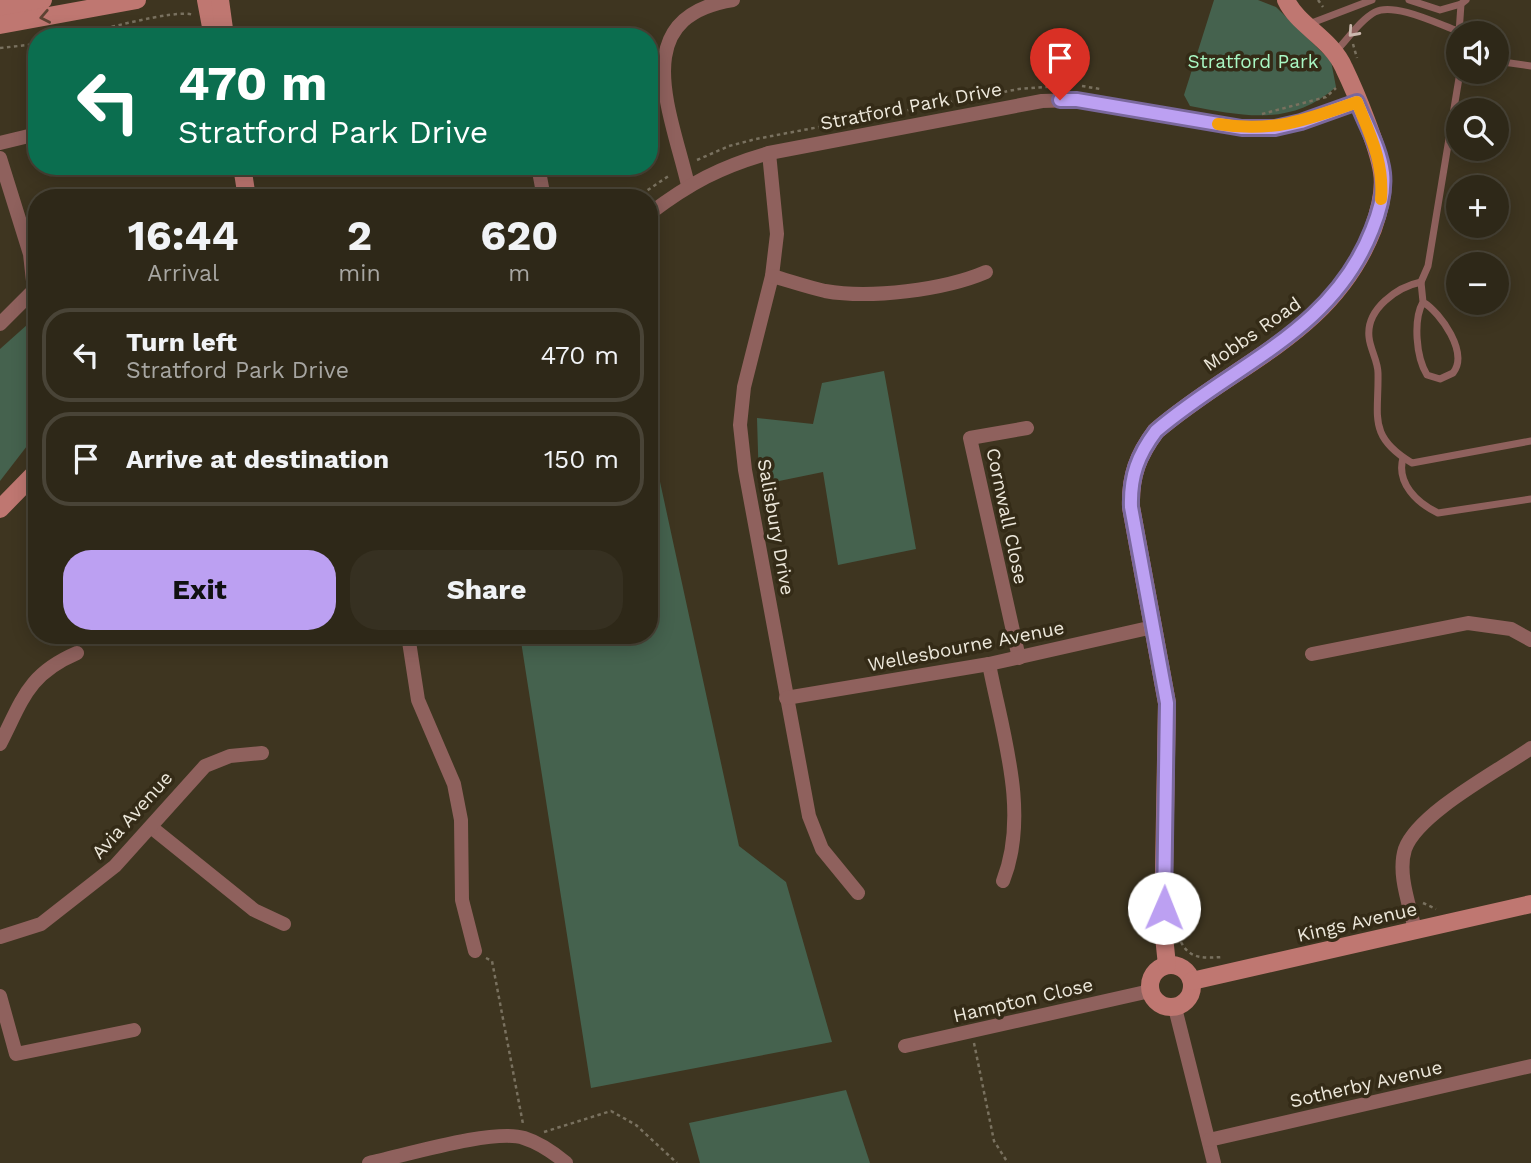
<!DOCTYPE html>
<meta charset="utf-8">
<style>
body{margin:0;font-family:"Work Sans",sans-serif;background:#363021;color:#f1f3f6;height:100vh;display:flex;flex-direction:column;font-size:26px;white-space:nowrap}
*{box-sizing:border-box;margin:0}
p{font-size:23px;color:#a7a6a2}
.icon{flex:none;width:38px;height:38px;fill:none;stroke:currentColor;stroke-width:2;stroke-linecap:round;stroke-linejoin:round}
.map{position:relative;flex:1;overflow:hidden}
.sheet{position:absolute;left:28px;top:189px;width:630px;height:455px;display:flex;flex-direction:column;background:#2e2818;border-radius:28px;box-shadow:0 4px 18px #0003,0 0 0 2px #494437}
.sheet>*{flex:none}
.top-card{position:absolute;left:28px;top:28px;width:630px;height:147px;border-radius:28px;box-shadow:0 4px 18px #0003,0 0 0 2px #494437;background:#0b6e4f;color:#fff;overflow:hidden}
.tools{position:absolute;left:1446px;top:21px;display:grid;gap:14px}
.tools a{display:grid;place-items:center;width:63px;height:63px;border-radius:50%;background:#2e2818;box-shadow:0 4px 18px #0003,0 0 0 2px #494437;font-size:35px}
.pin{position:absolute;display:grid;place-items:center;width:60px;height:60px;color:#fff;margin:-72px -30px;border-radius:50% 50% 50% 0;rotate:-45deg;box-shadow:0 0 7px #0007}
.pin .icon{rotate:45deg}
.me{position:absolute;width:77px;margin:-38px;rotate:1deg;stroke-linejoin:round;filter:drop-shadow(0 0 5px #0008)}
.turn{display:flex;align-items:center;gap:24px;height:147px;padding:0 35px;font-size:32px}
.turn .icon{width:91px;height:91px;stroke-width:2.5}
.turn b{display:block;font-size:49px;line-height:60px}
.eta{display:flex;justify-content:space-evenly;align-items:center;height:119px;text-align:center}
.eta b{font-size:42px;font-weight:700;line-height:49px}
.cta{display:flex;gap:14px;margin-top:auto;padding:14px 35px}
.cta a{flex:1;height:80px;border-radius:28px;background:#bca0f2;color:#111;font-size:28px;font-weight:700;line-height:80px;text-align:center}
.cta a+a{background:#363021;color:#f1f3f6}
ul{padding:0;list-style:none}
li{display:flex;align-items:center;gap:21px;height:94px;margin:0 14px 10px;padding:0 21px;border:4px solid #494437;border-radius:28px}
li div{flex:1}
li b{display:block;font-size:26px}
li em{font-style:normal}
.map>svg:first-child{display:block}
</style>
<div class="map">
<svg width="1531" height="1163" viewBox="0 0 1531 1163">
<rect width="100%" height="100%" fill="#3e3520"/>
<!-- green -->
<g fill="#45624e">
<path d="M1214,0h44l18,7 55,54 5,26c-45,40 -93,29 -146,19l-6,-11z"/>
<path d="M37,316v117l-37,48v-132z"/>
<path d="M884,371l32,178 -78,16 -15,-93 -64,13 -2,-67 56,6 9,-41z"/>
<path d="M649,431l90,415 47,36 46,160 -241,46 -71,-453h129z"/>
<path d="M846,1090l24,73h-170l-11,-40z"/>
</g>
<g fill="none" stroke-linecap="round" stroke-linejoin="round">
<!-- path -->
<g stroke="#79715f" stroke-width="2.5" stroke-dasharray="3.5 3.5" stroke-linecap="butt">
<path d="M1318,0l5,7"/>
<path d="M71,37c22,-5 106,-29 122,-22"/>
<path d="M1353,44l4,14"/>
<path d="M0,48l37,-4"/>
<path d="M1082,86l18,3"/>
<path d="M1262,114l64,-17 10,-9"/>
<path d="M697,160l32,-14 27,-7 263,-50 53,-4"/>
<path d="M636,198l34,-23"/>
<path d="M30,458l7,-8"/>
<path d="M1423,903l13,6"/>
<path d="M1383,921l13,-5"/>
<path d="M1181,942c9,18 24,16 42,15"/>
<path d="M486,958l6,3 31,163"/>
<path d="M974,1043l20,98 14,22"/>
<path d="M544,1132l67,-21 25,14 41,38"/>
</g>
<!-- lane -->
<g stroke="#8f615d" stroke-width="7">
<path d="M1409,0l31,10 21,-6"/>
<path d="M1309,24l63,-24"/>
<path d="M1459,33l2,-29 5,-4"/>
<path d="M1336,51c12,-12 24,-31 39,-39 19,-10 63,12 83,19"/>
<path d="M1496,61l35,5"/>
<path d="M1421,282c-24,5 -55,27 -52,55 1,12 9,24 9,36 1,43 -11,63 34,90l119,-22"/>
<path d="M1423,302c-10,18 -7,55 4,73l13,4 13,-6c16,-20 -12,-60 -30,-71l-2,-20 7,-16 32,-194"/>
<path d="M1403,458c-7,25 14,45 35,55l93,-14"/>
</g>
<!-- street -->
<g stroke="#8f615d" stroke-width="14">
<path d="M0,143l37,-9"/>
<path d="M769,153l8,81 -5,42 -28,111 -4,38 5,45 64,346 13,33 36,44"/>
<path d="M0,158l30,96 4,36 -34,34"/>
<path d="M538,166l6,32"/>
<path d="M688,185c-17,-73 -62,-168 45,-185"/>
<path d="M649,214c41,-31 71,-47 120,-61l273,-52 35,-1 165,28h33l26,-6 56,-20"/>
<path d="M772,276c18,5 35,11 53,15 45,8 119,-1 161,-19"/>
<path d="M408,635l10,65 36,84 7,36 1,80 13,51"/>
<path d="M1312,654l156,-31 43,6 20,11"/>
<path d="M1019,658l-49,-220 57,-10"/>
<path d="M989,664c13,68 41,149 14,217"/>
<path d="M786,698l203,-34 164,-37"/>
<path d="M0,744c23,-45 28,-70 77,-91"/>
<path d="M151,827l103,83 30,14"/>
<path d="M1415,930c-5,-24 -18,-56 -10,-81 13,-36 93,-78 126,-101"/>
<path d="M0,937l41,-13 74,-58 90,-100 25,-10 32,-3"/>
<path d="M0,996l16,58 118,-24"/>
<path d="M1175,1008l39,155"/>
<path d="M905,1046l245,-55"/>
<path d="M1209,1140l322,-74"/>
<path d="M369,1163c34,-7 125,-35 155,-25 16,5 30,15 42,25"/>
</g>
<!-- secondary -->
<g stroke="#bf7771" stroke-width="18">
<path d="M206,0l6,32 5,5"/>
<path d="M0,9l43,-9"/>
<path d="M0,25l137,-25"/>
<path d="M220,37l4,-8 -4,-29"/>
<path d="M242,166l5,32"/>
<path d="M0,509l37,-38"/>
<circle cx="1171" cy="986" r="21"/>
<path d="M1167,965l-4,-38 4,-224 -36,-196c-1,-31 7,-52 25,-76 80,-69 176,-97 217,-202 6,-17 12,-39 9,-57 -4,-26 -26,-79 -38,-104 -13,-30 -46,-42 -58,-68"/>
<path d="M1192,981l339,-77"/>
</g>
</g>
<!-- one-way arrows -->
<defs><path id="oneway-chevron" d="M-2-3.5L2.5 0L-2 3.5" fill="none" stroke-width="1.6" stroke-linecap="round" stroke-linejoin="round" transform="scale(1.75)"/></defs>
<use stroke="#5e4232" href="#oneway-chevron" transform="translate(45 17) rotate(169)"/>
<use stroke="#ccb9af" href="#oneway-chevron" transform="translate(1353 32) rotate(132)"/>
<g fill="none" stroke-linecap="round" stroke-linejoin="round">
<defs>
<path id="route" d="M1060,100h17l165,28h33l26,-6 56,-20c9,23 23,46 26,71 2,18 -4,40 -11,57 -40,102 -138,134 -216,201 -18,24 -26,45 -25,76l36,196 -3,205"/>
</defs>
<!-- route casing -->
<use href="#route" stroke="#7a689d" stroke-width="18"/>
<!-- route -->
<use href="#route" stroke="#bca0f2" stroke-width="12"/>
<!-- slow -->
<path stroke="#f59e0b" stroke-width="12" d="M1218,124c54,9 89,-4 139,-22 13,33 27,60 24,97"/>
</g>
<g text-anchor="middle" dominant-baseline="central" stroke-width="7" stroke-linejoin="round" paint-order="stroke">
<!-- park labels -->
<g font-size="19" fill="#a9f7c3" stroke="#342b17">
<text x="1253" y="61">Stratford Park</text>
</g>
<!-- street labels -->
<g font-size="19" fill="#ede8db" stroke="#342b17">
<text transform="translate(911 106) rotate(-11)">Stratford Park Drive</text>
<text transform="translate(1252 334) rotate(-35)">Mobbs Road</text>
<text transform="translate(1007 516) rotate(78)">Cornwall Close</text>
<text transform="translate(776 527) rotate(80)">Salisbury Drive</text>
<text transform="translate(966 646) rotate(-11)">Wellesbourne Avenue</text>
<text transform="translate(132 815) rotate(-48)">Avia Avenue</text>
<text transform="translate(1357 922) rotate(-13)">Kings Avenue</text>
<text transform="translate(1023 1000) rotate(-13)">Hampton Close</text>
<text transform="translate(1366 1084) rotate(-13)">Sotherby Avenue</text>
</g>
</g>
</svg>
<div class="tools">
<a><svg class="icon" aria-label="sound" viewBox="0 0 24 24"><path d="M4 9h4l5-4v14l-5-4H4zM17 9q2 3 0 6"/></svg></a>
<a><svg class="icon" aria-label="search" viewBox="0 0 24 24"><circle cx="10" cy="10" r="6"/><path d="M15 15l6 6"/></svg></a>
<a>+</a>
<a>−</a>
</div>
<div class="pin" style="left:1060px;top:100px;background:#d93025"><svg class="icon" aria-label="arrive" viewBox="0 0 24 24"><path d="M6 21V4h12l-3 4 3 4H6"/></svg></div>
<svg class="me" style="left:1164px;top:908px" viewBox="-20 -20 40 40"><circle r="19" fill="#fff"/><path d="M0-13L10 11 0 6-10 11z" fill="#bca0f2"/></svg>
<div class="top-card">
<div class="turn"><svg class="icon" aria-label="left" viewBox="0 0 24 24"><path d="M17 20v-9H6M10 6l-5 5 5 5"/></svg><div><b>470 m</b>Stratford Park Drive</div></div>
</div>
<section class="sheet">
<div class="eta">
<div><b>16:44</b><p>Arrival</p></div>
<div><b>2</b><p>min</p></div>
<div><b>620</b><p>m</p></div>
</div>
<ul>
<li><svg class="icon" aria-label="left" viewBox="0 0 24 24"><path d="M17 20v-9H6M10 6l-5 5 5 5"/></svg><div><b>Turn left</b><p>Stratford Park Drive</p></div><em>470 m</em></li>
<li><svg class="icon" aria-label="arrive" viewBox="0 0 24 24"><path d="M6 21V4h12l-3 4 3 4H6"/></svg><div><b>Arrive at destination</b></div><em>150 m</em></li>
</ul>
<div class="cta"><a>Exit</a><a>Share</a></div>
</section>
</div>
